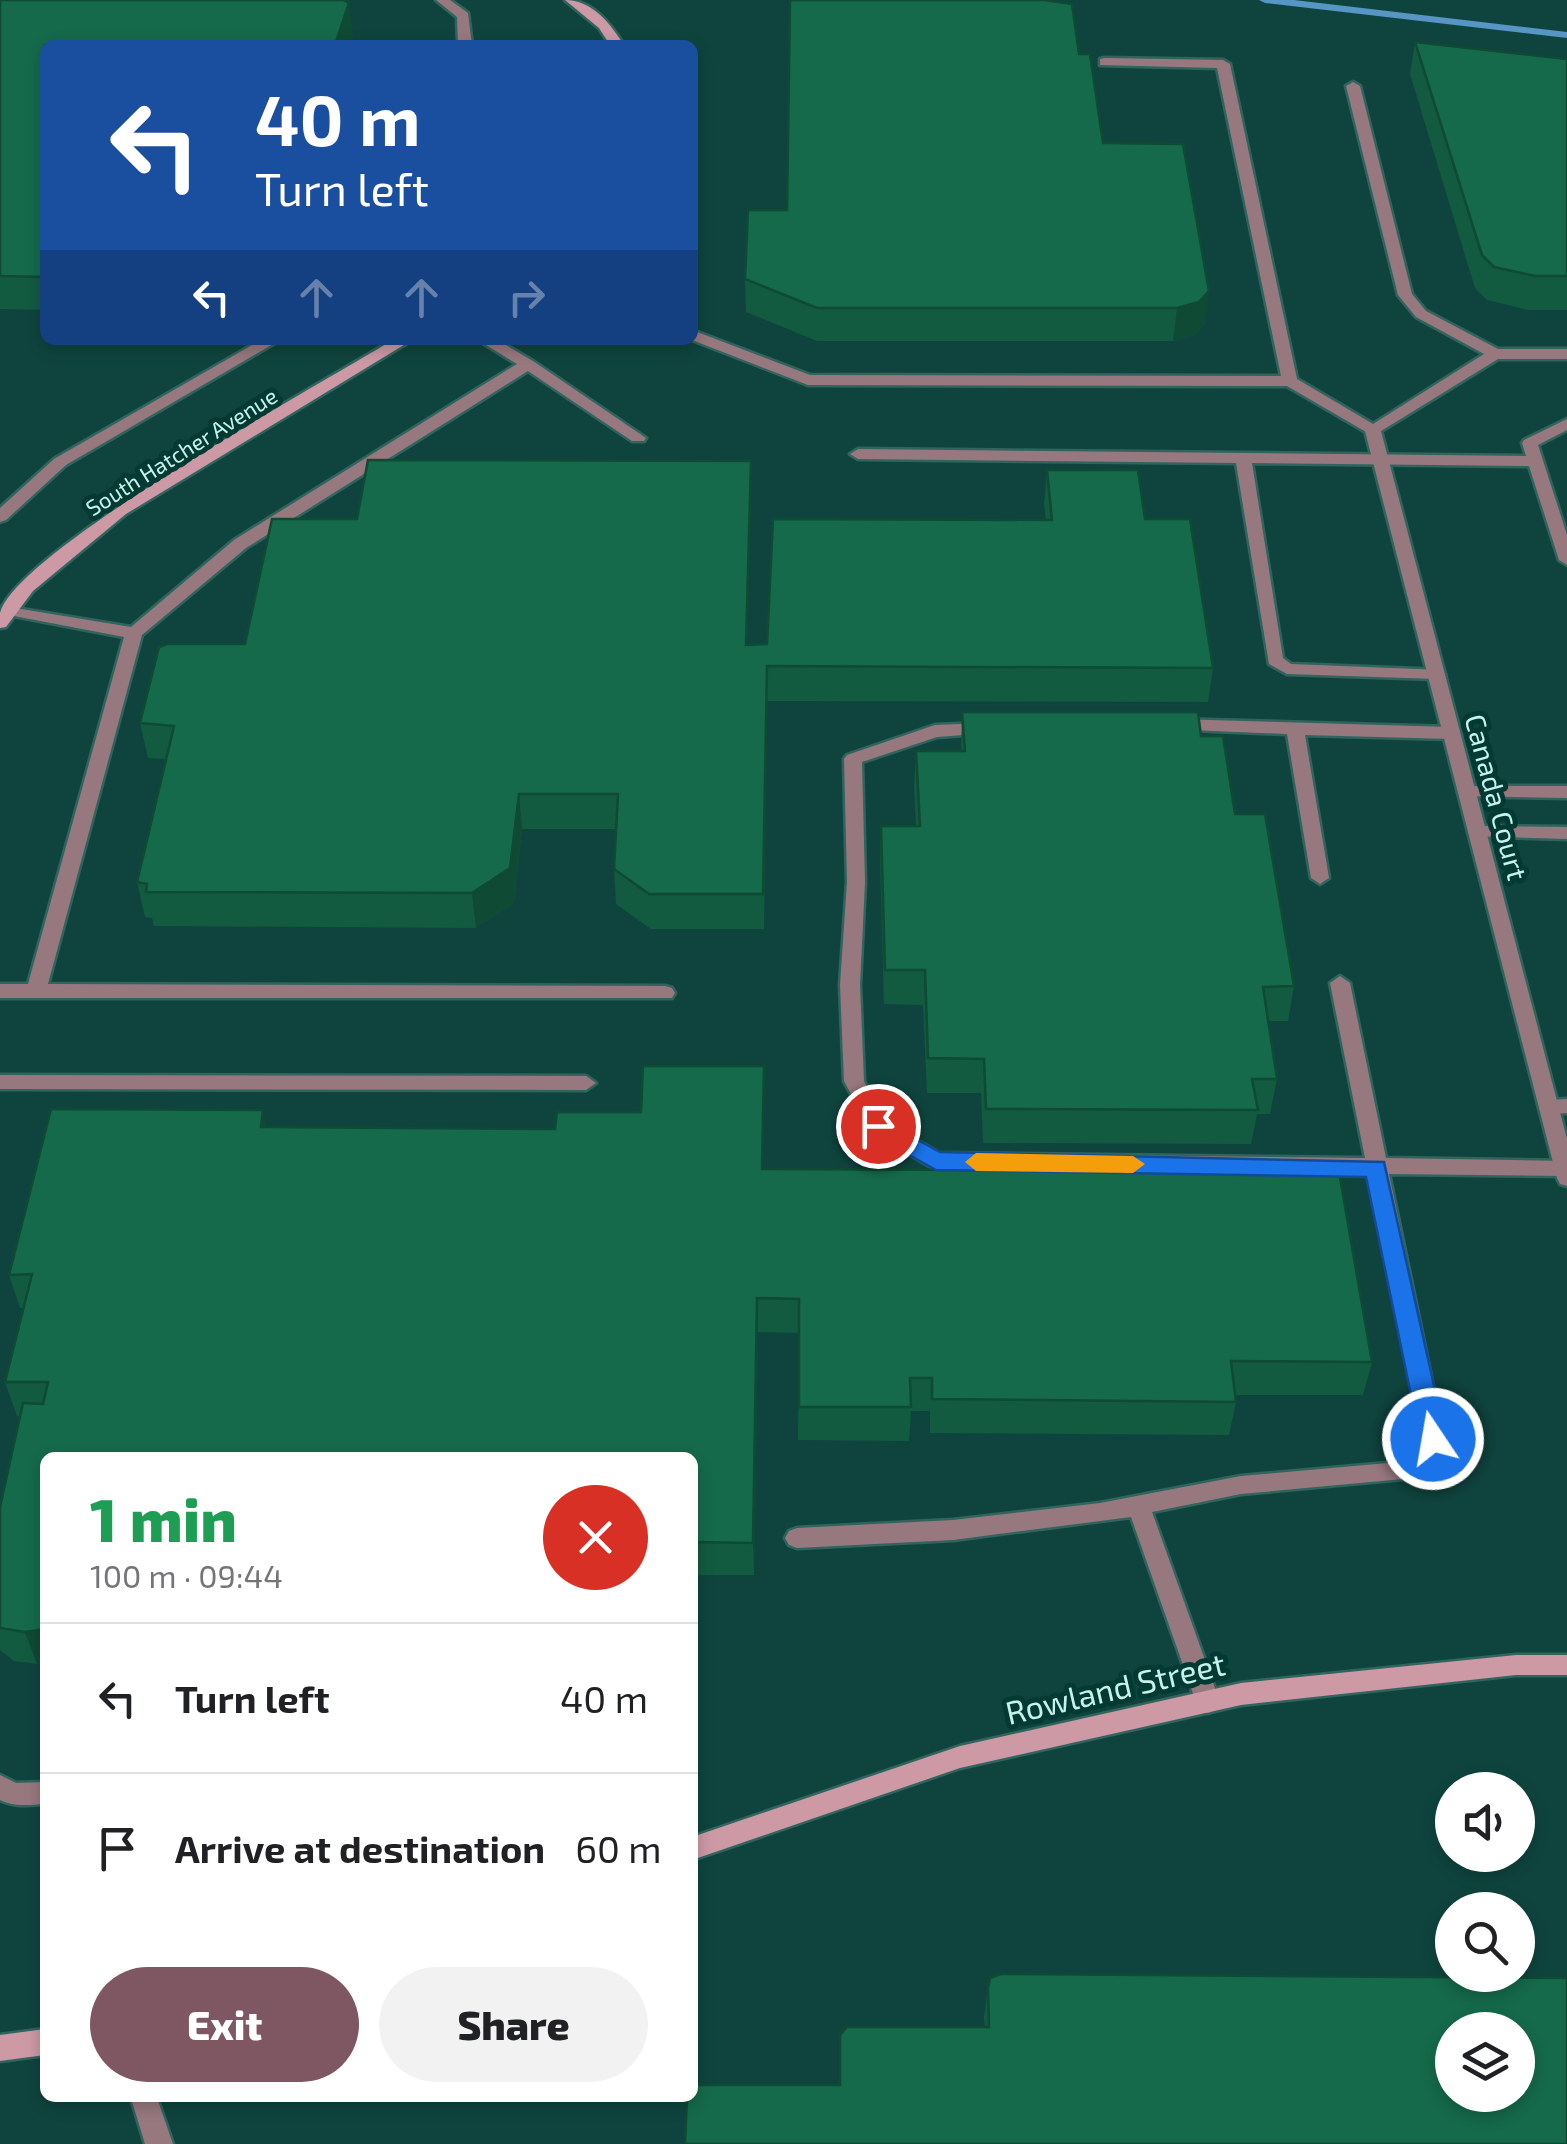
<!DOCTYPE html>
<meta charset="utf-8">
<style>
body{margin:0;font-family:"Exo 2",sans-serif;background:#f2f2f2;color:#202124;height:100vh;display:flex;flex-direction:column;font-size:38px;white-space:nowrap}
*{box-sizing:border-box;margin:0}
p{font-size:32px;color:#757577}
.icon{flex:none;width:55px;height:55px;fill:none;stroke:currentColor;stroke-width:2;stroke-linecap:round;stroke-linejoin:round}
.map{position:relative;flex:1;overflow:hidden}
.panel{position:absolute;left:40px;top:1452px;width:658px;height:650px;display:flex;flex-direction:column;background:#fff;border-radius:15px;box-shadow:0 5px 15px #0003}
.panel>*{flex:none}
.hud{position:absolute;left:40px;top:40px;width:658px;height:305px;border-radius:15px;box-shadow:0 5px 15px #0003;background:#1a4fa0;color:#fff;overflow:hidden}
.controls{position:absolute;left:1435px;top:1772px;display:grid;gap:20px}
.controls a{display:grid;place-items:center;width:100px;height:100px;border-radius:50%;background:#fff;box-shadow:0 5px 15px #0003;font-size:50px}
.pin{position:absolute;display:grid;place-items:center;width:85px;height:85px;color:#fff;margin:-42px;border:5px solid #fff;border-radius:50%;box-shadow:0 2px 10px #0007}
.me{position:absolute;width:110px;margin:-55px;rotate:348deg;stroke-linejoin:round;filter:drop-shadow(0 0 8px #0008)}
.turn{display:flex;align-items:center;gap:35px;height:210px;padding:0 50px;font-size:45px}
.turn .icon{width:130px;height:130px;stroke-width:2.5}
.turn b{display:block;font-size:70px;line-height:85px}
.lanes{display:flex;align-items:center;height:95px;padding:0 50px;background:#0003;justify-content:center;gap:50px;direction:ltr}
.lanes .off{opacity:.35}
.round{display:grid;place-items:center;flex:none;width:105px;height:105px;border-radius:52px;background:#f2f2f2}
.headline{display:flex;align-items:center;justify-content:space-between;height:170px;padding:0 50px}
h1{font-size:60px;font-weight:800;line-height:75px;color:#1e9e55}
.primary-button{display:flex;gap:20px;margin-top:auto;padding:20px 50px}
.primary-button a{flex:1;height:115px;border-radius:60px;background:#7e5763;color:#fff;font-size:40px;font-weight:800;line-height:115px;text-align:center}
.primary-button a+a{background:#f2f2f2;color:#202124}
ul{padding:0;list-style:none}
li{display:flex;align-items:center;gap:30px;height:150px;padding:0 50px;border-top:2px solid #e0e0e0}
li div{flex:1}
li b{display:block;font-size:38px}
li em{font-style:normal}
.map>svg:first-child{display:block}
</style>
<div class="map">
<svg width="1567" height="2144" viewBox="0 0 1567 2144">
<rect width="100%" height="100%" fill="#0f443e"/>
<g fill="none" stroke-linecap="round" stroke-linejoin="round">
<!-- stream -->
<path fill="#5795c4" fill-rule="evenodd" d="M1259,0h35l273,32v6l-302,-35z"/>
<defs>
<g id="lane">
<path d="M436,0h14l18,13 4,32h-14l-1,-28z"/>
<path d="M1105,58l118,2 7,4 67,315 76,45 111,-70 -68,-37 -18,-22 -52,-209 7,-4 7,4 52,208 14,17 72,38h69v10h-69l-125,77 -86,-50 -479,-1 -116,-45v-10l118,45 471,1 -64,-308 -117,-3v-6z"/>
<path d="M261,340h19l-214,125 -60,55 -6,2v-14l54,-49z"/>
<path d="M478,340h19l36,21 113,77 -2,3h-12l-104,-70 -282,177 -104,87 -94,349 617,2 7,2 3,5 -3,5h-672v-14h28l96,-347 -115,-22 -6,-1v-8l128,21 103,-87 283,-176z"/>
<path d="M1567,419v11l-29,15 29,90v30l-8,-5 -30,-94 -277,-3 31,195 8,6 151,6 3,4 -9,5 -149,-5 -18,-10 -33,-201 -378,-4 -8,-5 8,-5 668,7 -4,-13 2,-3z"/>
<path d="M1173,719l278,8 9,6 -9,6 -146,-4 24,143 -9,6 -9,-6 -24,-144 -120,-5 -3,-4z"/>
<path d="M984,723l9,6 -3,4 -53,4 -75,25 3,120 -5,103 4,96 21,41 54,31 426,5 -35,-175 10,-7 10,7 36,175 181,3 -2,15 -176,-2 55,265 -19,38 -184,17 -89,18 68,190 -3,8 -9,3 -9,-3 -3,-8 -65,-185 -178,23 -156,8 -8,-3 -4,-7 4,-7 8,-3 156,-8 147,-17 141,-27 169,-15 12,-22 -53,-265 -434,-5 -64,-37 -27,-51 -4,-96 7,-103 -3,-123 3,-4 88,-30z"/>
<path d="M1467,786h100v12l-106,-2 -3,-4 3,-4z"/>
<path d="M1477,826l90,1v12l-97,-3 -2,-4 2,-4z"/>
<path d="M0,1075l586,1 10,7 -10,7 -586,-1z"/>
<path d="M1567,1099v14l-18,1 -10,-7 10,-7z"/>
<path d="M0,1775l16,8 29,-1v22c-16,1 -31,3 -45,-4z"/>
<path d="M131,2098h26l16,46h-28z"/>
</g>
<path id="street" d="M1373,426l8,5 186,708v47l-7,-2 -3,-6 -192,-747z"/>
<g id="secondary">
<path d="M565,0c27,0 45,23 59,45h-14l-11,-17z"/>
<path d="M393,340h19l-286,174 -93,77 -27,36 -6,1c0,-5 0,-10 0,-15 15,-61 327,-233 393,-273z"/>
<path d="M1516,1655h51v20h-51l-275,30 -281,63 -268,92v-23l268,-91 281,-63z"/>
<path d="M45,2029v26l-45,6v-26z"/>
</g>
</defs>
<!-- lane casing -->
<use href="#lane" stroke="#30645d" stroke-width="5"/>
<!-- street casing -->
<use href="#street" stroke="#30645d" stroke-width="5"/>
<!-- secondary casing -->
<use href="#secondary" stroke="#30645d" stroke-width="5"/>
<!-- lane -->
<use href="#lane" fill="#98787f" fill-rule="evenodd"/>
<!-- street -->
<use href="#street" fill="#98787f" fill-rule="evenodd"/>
<!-- secondary -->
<use href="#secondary" fill="#cc99a5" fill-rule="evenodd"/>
</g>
<!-- wall -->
<g fill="#125b40">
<path d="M0,0l353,35 -308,10v265l-45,-1z"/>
<path d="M1415,42l152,17v251h-39l-41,-10 -12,-12 -65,-214z"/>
<path d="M1079,54l24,89 102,181 -10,11 -22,6h-356l-71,-29 -1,-33 42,-69z"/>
<path d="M1047,470l98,49 68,149 -5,34 -441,-1 -3,228h-113l-35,-25 -2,-35 2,-40h-94l-8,74 -38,25 -322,-2 -2,-8 -7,-1 -8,-35 29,-123 -18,-1 -8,-35 105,-79 112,-125 394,-24 -4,150 20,-1 279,-124 -2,-16z"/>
<path d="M962,712l239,24 34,78 59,172 -6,35h-20l9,58 -7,35h-13l-6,30 -268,-1 -2,-50h-54l-4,-88 -39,-1 -4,-143 1,-35h35l-2,-40 2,-35h45z"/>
<path d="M764,1100l-1,69 609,193 -9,33h-128l1,7 -7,33 -299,-2v-22h-19l-2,30 -111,-1 1,-107 -41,-1 -4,243h-62v-117h-647l-8,206 -23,-3 -14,-11v-143l20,-91h-3l-12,-34 19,-74h-4l-11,-33 258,-148 288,2 86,-17z"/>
<path d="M1567,1978l-728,107 1,-50 145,-8 -1,-10 4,-29z"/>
</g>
<!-- shaded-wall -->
<g fill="#0f4a34">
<path d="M349,3l4,32 -3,10h-15z"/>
<path d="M1209,291l-4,33 -10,11 -22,6 4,-33z"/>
<path d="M751,461v34l-5,184v-34z"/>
<path d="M519,794l3,35 -8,74 -38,25 -4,-35z"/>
<path d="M263,1110l7,35 -9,-18z"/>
<path d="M757,1298l1,34 -4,243 -1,-32z"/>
<path d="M45,1629v34l-8,1 -12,-32z"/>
</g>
<!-- building -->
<g fill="#156a4b" stroke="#0f4a34" stroke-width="2.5" fill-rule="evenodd">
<path d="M0,0h343l6,3 -14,42h-290v232l-45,-1z"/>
<path d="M790,0h254l28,4 7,50h11l13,89 80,1 26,147 -10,11 -22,6h-360l-72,-29 3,-69h39z"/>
<path d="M1415,42l152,17v217h-32l-41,-9 -12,-12z"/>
<path d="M368,460l383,1 -5,184 21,-1 6,-125 279,1 -5,-50h91l7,49h45l23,149 -446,-2 -4,228h-114l-35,-25 4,-75h-99l-9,74 -38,25 -326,-1 1,-8 -10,-2 37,-156 -34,-3 19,-76 8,-3h78l27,-125h85z"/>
<path d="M962,712h236l3,24h22l12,78h30l29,172 -31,1 14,92h-25l6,31 -272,-1 -2,-50 -56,-1 -3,-88h-40l-4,-144h39l-4,-75h49z"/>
<path d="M643,1066h121l-2,103 577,3 33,190 -141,-1 5,41 -304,-3v-21h-22l1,29h-112v-108l-42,-1 -4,245 -61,-1v-84h-647v171l-20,3 -25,-4v-121l23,-104 20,1 5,-22h-43l27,-108 -23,1 42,-166 212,1 -2,17 294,2 2,-17h84z"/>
<path d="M1001,1974l566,4v166h-882l2,-46h5l2,-13h146v-50l7,-8h142l-1,-39 2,-10zM1452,2030h66v65h-66z"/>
</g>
<!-- route -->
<path fill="#1a73e8" stroke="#114b97" stroke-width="2.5" d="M878,1118l62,34 444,10 62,277 -4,7 -9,3 -9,-3 -4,-7 -54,-262 -430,-7 -66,-37 -4,-7z"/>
<!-- slow -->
<path fill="#f59e0b" d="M976,1153l157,3 12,8 -12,9 -157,-2 -11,-9z"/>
<g text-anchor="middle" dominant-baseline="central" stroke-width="10" stroke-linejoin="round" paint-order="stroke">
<!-- far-street labels -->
<g font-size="22" fill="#c8f3ec" stroke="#003a33">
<text transform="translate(181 451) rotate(-32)">South Hatcher Avenue</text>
</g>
<!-- street labels -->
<g font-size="28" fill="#c8f3ec" stroke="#003a33">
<text transform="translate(1497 797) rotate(75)">Canada Court</text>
</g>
<!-- near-street labels -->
<g font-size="32" fill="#c8f3ec" stroke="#003a33">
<text transform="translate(1115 1687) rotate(-13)">Rowland Street</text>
</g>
</g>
</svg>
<div class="controls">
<a><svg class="icon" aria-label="sound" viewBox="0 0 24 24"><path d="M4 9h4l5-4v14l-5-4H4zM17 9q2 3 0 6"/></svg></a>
<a><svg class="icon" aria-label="search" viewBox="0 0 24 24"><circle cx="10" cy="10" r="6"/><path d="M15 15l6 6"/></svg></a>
<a><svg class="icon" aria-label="layers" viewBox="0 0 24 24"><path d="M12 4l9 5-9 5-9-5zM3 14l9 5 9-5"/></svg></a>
</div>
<div class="pin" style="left:878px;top:1126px;background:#d93025"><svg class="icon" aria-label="arrive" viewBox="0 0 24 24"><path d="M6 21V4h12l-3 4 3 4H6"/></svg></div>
<svg class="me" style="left:1433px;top:1439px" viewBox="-20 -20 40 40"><circle r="17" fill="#1a73e8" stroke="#fff" stroke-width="3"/><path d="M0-11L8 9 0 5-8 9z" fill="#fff"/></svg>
<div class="hud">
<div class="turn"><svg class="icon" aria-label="left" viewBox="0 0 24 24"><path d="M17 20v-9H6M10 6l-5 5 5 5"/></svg><div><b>40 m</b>Turn left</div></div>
<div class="lanes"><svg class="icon" aria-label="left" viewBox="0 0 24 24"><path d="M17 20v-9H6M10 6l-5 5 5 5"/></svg><svg class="icon off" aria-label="ahead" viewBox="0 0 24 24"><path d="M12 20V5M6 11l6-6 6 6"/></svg><svg class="icon off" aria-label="ahead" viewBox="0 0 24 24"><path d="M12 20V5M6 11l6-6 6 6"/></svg><svg class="icon off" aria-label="right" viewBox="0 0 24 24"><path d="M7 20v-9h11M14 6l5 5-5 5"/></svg></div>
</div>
<section class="panel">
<div class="headline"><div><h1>1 min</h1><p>100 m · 09:44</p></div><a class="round" style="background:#d93025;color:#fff"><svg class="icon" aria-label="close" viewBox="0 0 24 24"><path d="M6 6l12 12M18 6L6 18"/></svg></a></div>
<ul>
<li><svg class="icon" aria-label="left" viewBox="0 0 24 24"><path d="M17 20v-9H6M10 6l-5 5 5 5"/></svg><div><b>Turn left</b></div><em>40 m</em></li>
<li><svg class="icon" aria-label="arrive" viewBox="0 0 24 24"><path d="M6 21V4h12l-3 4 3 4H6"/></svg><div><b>Arrive at destination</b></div><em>60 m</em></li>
</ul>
<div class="primary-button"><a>Exit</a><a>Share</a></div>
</section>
</div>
